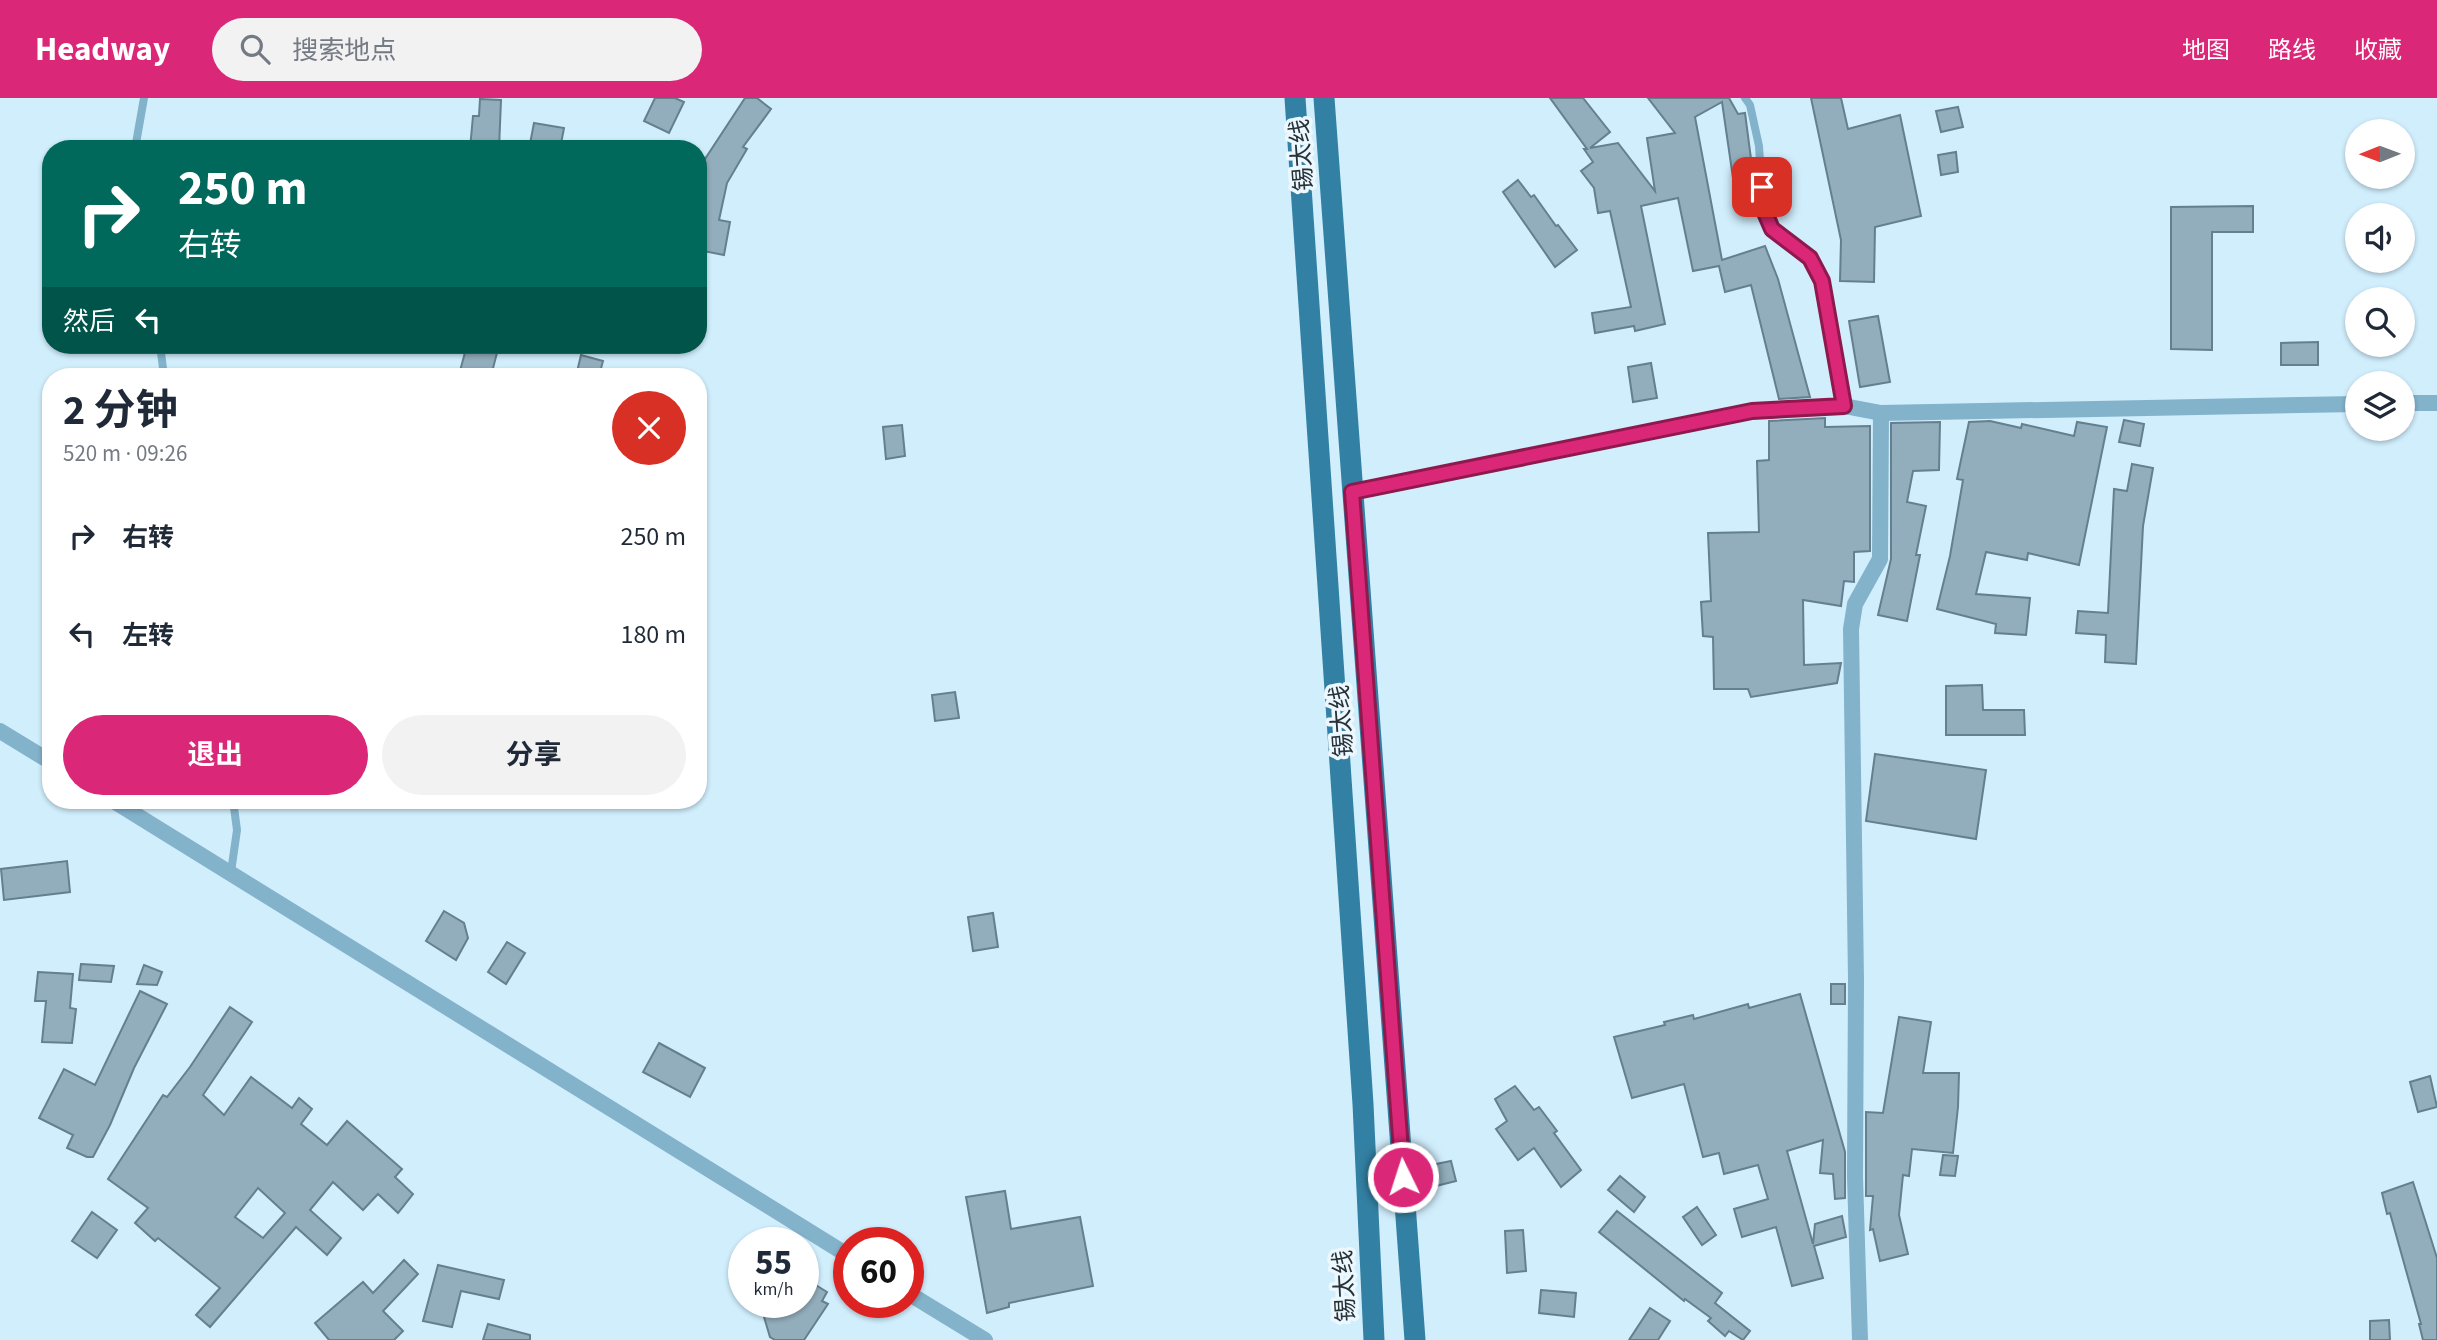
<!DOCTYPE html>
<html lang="zh">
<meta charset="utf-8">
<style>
body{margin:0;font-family:"Source Sans 3","Noto Sans SC",sans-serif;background:#f2f2f3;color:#1f2937;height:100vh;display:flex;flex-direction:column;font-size:26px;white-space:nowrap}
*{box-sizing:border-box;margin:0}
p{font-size:23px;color:#747a83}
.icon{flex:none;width:38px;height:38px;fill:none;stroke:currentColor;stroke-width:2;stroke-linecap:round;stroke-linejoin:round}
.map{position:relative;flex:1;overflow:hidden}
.side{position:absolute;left:42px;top:270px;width:665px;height:441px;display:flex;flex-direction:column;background:#fff;border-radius:28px;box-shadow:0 2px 5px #0004}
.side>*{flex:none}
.top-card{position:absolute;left:42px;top:42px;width:665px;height:214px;border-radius:28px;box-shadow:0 2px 5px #0004;background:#00695c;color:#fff;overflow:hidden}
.needle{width:46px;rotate:269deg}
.buttons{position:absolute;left:2345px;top:21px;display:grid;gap:14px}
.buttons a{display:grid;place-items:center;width:70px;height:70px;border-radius:50%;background:#fff;box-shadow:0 2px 5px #0004;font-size:35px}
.speed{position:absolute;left:728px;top:1129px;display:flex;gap:14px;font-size:35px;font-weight:700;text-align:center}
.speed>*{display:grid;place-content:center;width:91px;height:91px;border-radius:50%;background:#fff;box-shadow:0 2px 5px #0004;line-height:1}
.speed small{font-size:18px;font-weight:400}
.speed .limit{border:10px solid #d22;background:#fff;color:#111}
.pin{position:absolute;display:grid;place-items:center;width:60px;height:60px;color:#fff;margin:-30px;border-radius:14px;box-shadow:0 4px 10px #0006}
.me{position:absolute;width:77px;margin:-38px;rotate:356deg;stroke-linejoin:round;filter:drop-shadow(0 0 5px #0008)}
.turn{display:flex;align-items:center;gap:24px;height:147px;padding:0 21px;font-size:32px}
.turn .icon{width:91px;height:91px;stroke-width:2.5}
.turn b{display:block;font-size:49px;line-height:60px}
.then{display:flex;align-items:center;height:66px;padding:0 21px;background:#0003;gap:14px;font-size:26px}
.round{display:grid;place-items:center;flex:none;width:74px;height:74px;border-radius:37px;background:#f2f2f3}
.summary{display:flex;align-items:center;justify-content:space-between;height:119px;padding:0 21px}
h1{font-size:42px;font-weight:700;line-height:52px}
.primary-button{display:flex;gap:14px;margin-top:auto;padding:14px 21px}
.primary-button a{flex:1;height:80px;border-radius:42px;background:#db2777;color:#fff;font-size:28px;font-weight:700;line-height:80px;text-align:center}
.primary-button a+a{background:#f2f2f3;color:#1f2937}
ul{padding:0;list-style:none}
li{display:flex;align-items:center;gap:21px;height:98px;padding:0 21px}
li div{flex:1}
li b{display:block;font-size:26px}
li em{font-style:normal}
header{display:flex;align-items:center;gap:42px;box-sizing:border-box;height:98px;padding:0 35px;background:#db2777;color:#fff}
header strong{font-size:33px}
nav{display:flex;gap:38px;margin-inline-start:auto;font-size:24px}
.search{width:490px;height:63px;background:#f2f2f3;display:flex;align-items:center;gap:18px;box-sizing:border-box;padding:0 24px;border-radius:38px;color:#747a83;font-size:26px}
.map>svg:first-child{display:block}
</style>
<header>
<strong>Headway</strong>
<div class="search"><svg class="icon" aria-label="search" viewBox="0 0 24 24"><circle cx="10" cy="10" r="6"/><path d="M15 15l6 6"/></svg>搜索地点</div>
<nav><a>地图</a><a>路线</a><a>收藏</a></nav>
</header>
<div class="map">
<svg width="2437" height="1242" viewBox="0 0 2437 1242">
<rect width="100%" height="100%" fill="#d1eefd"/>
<!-- building -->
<g fill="#92adbc" stroke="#647f8d" stroke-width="2" fill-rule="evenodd">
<path d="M655,0h20l9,4 -15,31 -25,-12z"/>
<path d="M745,0h12l14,11 -28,38 4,2 -20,34 -8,37 11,2 -6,33 -26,-5v-22l5,-24 -5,-1v-16l7,-28z"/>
<path d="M1550,0h33l27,34 -20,16 28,-5 37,48 -8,-53 28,-5 -27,-35h81l9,16 7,-1 8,61 -4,1 2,14 -16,3 -13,-90 -27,15 27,143 43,-14 13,33 32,118 -31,2 -28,-114 -26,7 -6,-26 -26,5 -15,-73 -37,8 24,118 -30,7 -1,-5 -39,7 -3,-20 39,-6 -21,-96 -12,2 -4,-25 -13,-17 12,-9 -9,-13h3z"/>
<path d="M1811,0h30l7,31 52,-14 21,101 -46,11 -1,55 -34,-1 1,-41z"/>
<path d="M480,1l21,1 -2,49h-29l3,-33h6z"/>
<path d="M1958,9l5,20 -22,5 -5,-21z"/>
<path d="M534,25l30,5 -4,21h-31z"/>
<path d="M1956,54l2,20 -17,3 -3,-20z"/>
<path d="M1518,82l13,17 3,-2 22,31 2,-1 19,25 -22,17 -52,-75z"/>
<path d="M2253,108v26h-41v118l-41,-1v-142z"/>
<path d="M1878,218l12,66 -30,5 -11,-66z"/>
<path d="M2318,244v23h-37v-22z"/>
<path d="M467,247h32l-8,31h-24l1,-3 -8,-2z"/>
<path d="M581,257l22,6 -4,15h-23z"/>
<path d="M1651,265l6,35 -24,4 -5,-35z"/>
<path d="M1825,320v9l45,-1v125l-16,1v30l-10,-1 -3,25 -38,-6 1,65 37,-2 -4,20 -86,14 -3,-8h-34l-1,-52 -10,-1 -2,-34 10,-1 -3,-68 51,-1 -2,-71 12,-1v-39z"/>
<path d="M2124,322l20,4 -4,22 -21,-4z"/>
<path d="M1990,323l31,7 1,-4 52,12 3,-14 30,5 -28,138 -51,-12 -1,7 -41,-8 -10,42 54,4 -4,37 -31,-2 1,-9 -59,-15 13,-53 13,-76 -6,-1 12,-57z"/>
<path d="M1940,324l-1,48 -26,1 -6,31 19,4 -10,49h4l-13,66 -29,-6 13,-56v-136z"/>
<path d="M902,327l3,31 -19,3 -3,-32z"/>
<path d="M2132,366l21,4 -10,58 -7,138 -31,-2 1,-27 -30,-2 2,-22 30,2 6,-124 13,2z"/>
<path d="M1982,587l1,25h41l1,25h-79v-49z"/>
<path d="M955,594l4,26 -24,3 -3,-26z"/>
<path d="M1875,656l111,16 -10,69 -110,-18z"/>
<path d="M67,763l3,31 -66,8 -3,-31z"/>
<path d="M444,813l20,12 4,15 -12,22 -30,-19z"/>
<path d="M993,815l5,34 -25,4 -5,-34z"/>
<path d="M507,844l18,11 -19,31 -18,-12z"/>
<path d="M81,866l33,2 -3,16 -32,-2z"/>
<path d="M144,867l18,7 -5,13 -20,-1z"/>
<path d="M38,874l35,2 -3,34 6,1 -4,34 -30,-1 4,-41h-11z"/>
<rect x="1831" y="886" width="14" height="20"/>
<path d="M140,893l27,13 -33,64 -24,57 -17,32h-6l-20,-9 6,-13 -34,-17 25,-49 31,16z"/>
<path d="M1800,896l45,158v46l-10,1 -2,-25 -13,-1 3,-33 -36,11 26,93 2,-20 27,-8 4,21 -32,9 9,32 -31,8 -16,-59 -34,10 -8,-28 34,-10 -10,-34 -34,9 -5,-21 -16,4 -19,-73 -52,14 -18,-61 51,-12 -1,-3 29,-7 1,4 54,-15 1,4z"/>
<path d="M230,909l22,15 -49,73 21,20 27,-38 41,31 7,-10 13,11 -11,15 26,21 20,-24 55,48 -7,8 18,17 -15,19 -20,-19 -15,16 -30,-28 -23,28 31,28 -14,17 -31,-28 -86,100 -14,-12 24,-27 -62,-50 -3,3 -20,-18 13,-15 -40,-29 55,-84 4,2 23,-30zM258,1090l27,25 -22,25 -28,-21z"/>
<path d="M1899,919l32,5 -8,51h36l-1,34 -5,46 -41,-4 -3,27 -6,-1 -4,40 9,39 -28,7 -7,-32 -3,1 3,-34h-7v-84l17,1z"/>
<path d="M659,945l46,25 -15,29 -47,-25z"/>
<path d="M2430,978l7,31 -19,5 -8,-30z"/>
<path d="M1515,988l19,24 5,-3 18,24 -3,2 27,37 -20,17 -27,-39 -16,12 -22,-31 11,-8 -12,-22z"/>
<path d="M1943,1057l15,1 -3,20 -15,-1z"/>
<path d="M1451,1063l5,20 -20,5 -5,-21z"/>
<path d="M1620,1078l25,21 -11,15 -26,-22z"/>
<path d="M2413,1084l24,76v82h-14l-4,-16h2l-31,-111 -3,1 -5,-21z"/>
<path d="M1005,1093l6,38 69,-12 13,69 -84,17v4l-22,6 -21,-116z"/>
<path d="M1697,1109l19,28 -14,10 -19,-28z"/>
<path d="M1617,1113l105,82 -7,10 35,28 -7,9 -14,-9 -4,5 -17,-15 3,-3 -26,-19 -1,2 -85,-69z"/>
<path d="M92,1114l25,18 -20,28 -25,-17z"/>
<path d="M1523,1132l3,41 -19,2 -2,-42z"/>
<path d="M404,1162l14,14 -35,37 20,20 -9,9h-65l-14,-17 48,-41 10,11z"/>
<path d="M438,1167l66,15 -5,19 -38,-8 -9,36 -29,-6z"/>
<path d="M803,1179l24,15 -5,9 6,3 -24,36h-29l-5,-3 -6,-20 10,-15h29z"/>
<path d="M1541,1192l35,3 -2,24 -35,-4z"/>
<path d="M1650,1210l20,13 -12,19h-29z"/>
<path d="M2389,1222l1,20h-20v-19z"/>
<path d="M488,1226l42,11v5h-47z"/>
</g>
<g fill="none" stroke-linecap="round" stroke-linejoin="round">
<!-- lane -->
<g stroke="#83b2cb" stroke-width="8">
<path d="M1745,0l5,7 9,41 4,62 9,22 38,28 12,23 22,125"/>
<path d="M135,51l9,-51"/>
<path d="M160,247l4,31"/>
<path d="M231,774l6,-42 -4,-30"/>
</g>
<!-- street -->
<g stroke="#83b2cb" stroke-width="16">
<path d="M2403,305h34"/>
<path d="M1352,394l400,-81 92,-5 37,7 476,-9"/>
<path d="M0,633l51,31"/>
<path d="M112,702l737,456"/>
<path d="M908,1195l77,47"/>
<path d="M1860,1242l-5,-163 1,-197 -5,-351 4,-25 25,-45 1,-146"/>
</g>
<!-- primary -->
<g stroke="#3280a3" stroke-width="21">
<path d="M1295,0l68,1006 11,236"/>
<path d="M1324,0l91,1242"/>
</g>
</g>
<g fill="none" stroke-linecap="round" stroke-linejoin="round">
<defs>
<path id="route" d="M1403,1079l-51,-685 400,-81 92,-5 -22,-125 -12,-23 -38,-29 -9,-21 -1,-21"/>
</defs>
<!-- route casing -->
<use href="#route" stroke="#8e194d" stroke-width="18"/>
<!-- route -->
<use href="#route" stroke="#db2777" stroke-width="12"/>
</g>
<g text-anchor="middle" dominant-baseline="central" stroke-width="7" stroke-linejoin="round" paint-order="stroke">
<!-- street labels -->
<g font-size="24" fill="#273238" stroke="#ecf8fe">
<text transform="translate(1302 57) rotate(-94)">锡太线</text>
<text transform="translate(1342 623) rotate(-94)">锡太线</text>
<text transform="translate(1345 1188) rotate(-93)">锡太线</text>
</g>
</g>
</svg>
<div class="buttons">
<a><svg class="needle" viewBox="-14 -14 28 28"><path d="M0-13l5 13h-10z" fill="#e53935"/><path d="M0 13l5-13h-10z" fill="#747a83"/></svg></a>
<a><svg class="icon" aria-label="sound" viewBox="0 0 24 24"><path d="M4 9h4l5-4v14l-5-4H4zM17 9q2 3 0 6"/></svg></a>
<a><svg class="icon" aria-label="search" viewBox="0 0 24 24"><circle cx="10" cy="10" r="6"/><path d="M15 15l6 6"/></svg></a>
<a><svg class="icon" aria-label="layers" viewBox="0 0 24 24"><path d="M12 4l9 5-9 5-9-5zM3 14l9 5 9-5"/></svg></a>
</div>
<div class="speed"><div>55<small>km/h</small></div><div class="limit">60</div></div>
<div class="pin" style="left:1762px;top:89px;background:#d93025"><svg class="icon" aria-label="arrive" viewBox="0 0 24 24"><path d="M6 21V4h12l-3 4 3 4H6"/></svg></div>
<svg class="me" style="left:1403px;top:1079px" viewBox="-20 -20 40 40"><circle r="17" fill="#db2777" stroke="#fff" stroke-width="3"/><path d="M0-11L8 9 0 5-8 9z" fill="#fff"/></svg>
<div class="top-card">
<div class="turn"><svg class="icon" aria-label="right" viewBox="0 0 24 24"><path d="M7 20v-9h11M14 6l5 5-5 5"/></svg><div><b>250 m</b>右转</div></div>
<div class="then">然后<svg class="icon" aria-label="left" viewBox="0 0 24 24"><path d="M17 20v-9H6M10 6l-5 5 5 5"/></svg></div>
</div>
<section class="side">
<div class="summary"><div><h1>2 分钟</h1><p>520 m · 09:26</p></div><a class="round" style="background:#d93025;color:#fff"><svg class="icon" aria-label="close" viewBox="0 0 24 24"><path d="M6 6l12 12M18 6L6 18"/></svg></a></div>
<ul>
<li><svg class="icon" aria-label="right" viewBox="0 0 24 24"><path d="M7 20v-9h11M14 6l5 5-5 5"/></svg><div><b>右转</b></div><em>250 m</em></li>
<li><svg class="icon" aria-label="left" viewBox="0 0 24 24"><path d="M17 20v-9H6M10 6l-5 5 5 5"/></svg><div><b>左转</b></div><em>180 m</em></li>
</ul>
<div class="primary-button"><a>退出</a><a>分享</a></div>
</section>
</div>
